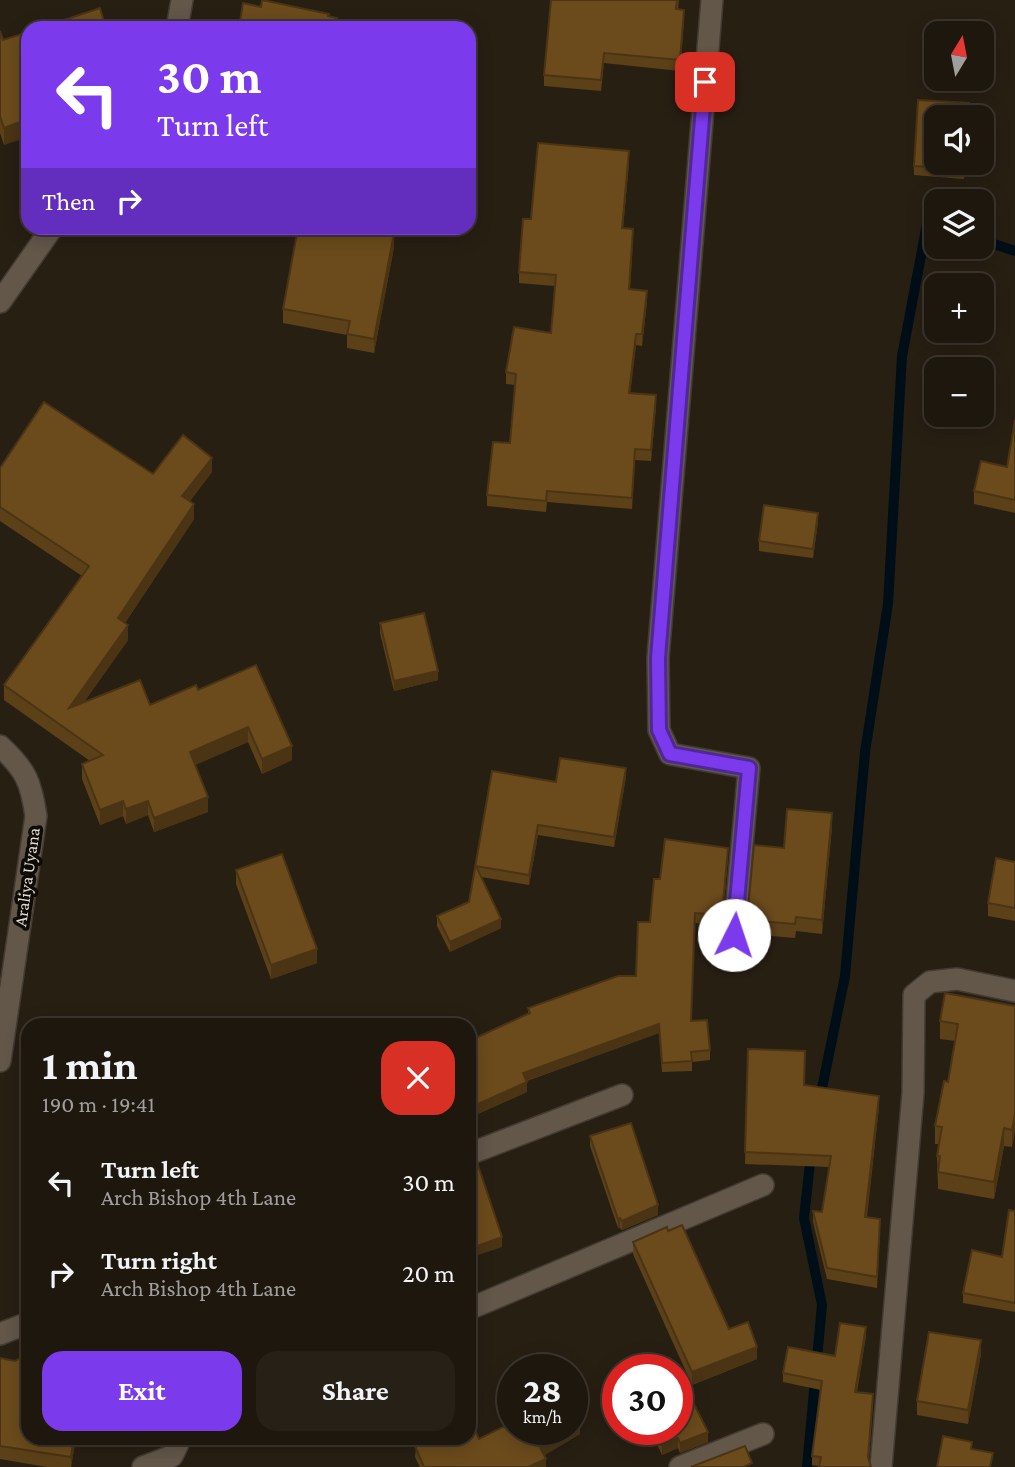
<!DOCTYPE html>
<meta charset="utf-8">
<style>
body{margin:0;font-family:"Crimson Pro",serif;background:#262017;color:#f1f3f6;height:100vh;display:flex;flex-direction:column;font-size:26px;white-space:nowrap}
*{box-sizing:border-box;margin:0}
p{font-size:23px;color:#a19f9e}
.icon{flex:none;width:38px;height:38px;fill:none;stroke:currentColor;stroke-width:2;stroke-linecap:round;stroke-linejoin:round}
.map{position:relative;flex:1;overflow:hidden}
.drawer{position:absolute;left:21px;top:1018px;width:455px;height:427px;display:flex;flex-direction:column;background:#1e170e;border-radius:21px;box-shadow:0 4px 18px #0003,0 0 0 2px #3c362e}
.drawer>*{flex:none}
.banner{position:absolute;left:21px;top:21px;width:455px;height:214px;border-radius:21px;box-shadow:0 4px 18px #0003,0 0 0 2px #3c362e;background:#7c3aed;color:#fff;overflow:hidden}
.needle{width:46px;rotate:10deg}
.tools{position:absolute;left:924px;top:21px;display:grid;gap:14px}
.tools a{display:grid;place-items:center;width:70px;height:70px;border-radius:14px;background:#1e170e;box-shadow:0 4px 18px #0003,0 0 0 2px #3c362e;font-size:35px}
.speed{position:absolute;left:497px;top:1354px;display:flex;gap:14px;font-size:35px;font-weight:700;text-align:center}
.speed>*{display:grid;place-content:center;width:91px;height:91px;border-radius:50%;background:#1e170e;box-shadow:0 4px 18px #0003,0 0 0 2px #3c362e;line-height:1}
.speed small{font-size:18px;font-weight:400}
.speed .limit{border:10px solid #d22;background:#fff;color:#111}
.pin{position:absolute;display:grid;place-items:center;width:60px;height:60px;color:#fff;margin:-30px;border-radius:14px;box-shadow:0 4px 10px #0006}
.me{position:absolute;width:77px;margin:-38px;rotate:4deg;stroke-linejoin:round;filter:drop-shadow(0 0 5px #0008)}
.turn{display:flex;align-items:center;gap:24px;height:147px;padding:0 21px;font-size:32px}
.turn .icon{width:91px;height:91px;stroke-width:2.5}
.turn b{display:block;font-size:49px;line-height:60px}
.then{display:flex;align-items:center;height:66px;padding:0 21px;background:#0003;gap:14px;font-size:26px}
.round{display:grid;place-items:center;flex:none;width:74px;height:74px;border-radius:21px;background:#262017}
.overview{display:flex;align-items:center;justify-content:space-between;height:119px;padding:0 21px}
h1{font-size:42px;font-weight:700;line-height:52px}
.action{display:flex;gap:14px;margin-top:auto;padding:14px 21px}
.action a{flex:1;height:80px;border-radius:21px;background:#7c3aed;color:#fff;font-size:28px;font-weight:700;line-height:80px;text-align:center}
.action a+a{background:#262017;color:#f1f3f6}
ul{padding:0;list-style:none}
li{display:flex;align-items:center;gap:21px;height:91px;padding:0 21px}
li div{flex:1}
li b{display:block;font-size:26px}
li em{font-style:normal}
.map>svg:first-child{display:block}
</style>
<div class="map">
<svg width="1015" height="1467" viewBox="0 0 1015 1467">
<rect width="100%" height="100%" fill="#281f13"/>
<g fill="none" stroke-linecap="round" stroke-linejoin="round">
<!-- stream -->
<g stroke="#000e18" stroke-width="10">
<path d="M982,240l33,11"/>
<path d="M820,1098l25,-122 20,-224 23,-148 14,-248 25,-132 9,2"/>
<path d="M807,1467l15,-162 -18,-87 7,-64"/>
</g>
<defs>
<g id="minor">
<path d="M712,0l-54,658 1,72 11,24 79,14 -15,167"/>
<path d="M177,28l5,-28"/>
<path d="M0,302l52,-74"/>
<path d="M0,746c26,24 31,36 36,70l-36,245"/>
<path d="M469,1154l153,-59"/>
<path d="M469,1309l294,-124"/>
<path d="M0,1334l28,-11"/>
<path d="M143,1467l29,-11 6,-12 -2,-6"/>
<path d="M680,1467l83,-33"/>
<path d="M881,1467l32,-374 1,-98 16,-13 27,-3 58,12"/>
</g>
</defs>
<!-- minor casing -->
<use href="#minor" stroke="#423b33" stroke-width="24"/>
<!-- minor -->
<use href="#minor" stroke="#625749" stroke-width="21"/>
</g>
<!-- wall -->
<g fill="#5c4018">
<path d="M679,0l-1,9 6,11 -4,51 -76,-8 -3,28 -57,-5v-11z"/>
<path d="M0,31l3,9 25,-8 -24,113 -4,-12z"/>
<path d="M629,163l-6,65 10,12 -3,49 17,13 -5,44 -6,-1 -6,48 26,14 -5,54 -16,-1 -3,49 -85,-7 -1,10 -59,-6v-11l23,-52 5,-58 -9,-1v-12l45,-39 4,-47 -36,-3v-11l12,-53z"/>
<path d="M936,163h29l-1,16 -50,-4v-9z"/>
<path d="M385,231l9,16 -20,106 -27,-5v-13l-64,-12v-14z"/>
<path d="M1015,420v93l-41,-9v-13l33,-24z"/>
<path d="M0,468l153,6 59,-2 -22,29 4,18 -69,104 3,17 -44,62 66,3 48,-15 94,70 -30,14 -14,-32 -53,23 13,47 -54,20 -6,-17 -22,9 -3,-8 -23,9 -18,-46v-15l8,-3 -86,-61v-15l78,-109 -82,-55z"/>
<path d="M818,522l-5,36 -54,-7v-10z"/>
<path d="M380,623l58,57 -44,11 -14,-58z"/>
<path d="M492,771l64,11 70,-5 -12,70 -76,-12 -9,50 -48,-8 20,51 -51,24 -13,-26v-10l32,-14z"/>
<path d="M832,827l-10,107 -26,-3 -1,7 -48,-4v-14l37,-72z"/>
<path d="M728,857l-6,68 -27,-2 -4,98 19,29v10l-18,2v9l-30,1 -3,-39 -132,48v11l-58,26v-77l59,-27v-6l108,-32 24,-97z"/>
<path d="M1015,862v59l-27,-5v-13z"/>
<path d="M236,870l81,93 -46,16 -35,-95z"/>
<path d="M1015,1006l-3,141 -8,-1 -10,53 -56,-10 -1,-33 2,-12h-4v-18l13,-44 7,-41 -15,-2v-18z"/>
<path d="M748,1049l57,36 74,22 -12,110 13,13 -3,58 -50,-9 -14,-57v-11l9,1 7,-45 -84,-3z"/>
<path d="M590,1136l68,79 -36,15 -2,-2h-2l-28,-82z"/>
<path d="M1015,1211v101l-52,-9v-10l39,-36z"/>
<path d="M668,1231l61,98 28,30 -65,26 -59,-131v-12z"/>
<path d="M866,1336l-9,56 16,11 -4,55 -49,8 -8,-1v-9l9,-66 -38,-8v-9l52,-17z"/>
<path d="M981,1354l-13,70 -51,-9v-14z"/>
<path d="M0,1358l28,80h48l-5,29h-24l-47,-8z"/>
<path d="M650,1430h27l31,12 -28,11 -2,-5 -16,7z"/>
<path d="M580,1434l-36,21 2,12h-126l-5,-10 1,-11 -4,-8 67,1z"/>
</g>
<!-- shaded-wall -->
<g fill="#4b3414">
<path d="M684,10v10l-4,51v-11z"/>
<path d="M28,119v18l-24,8v-17z"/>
<path d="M629,151v12l-7,76v-11z"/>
<path d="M394,233v14l-20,106v-14z"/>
<path d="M647,291v11l-5,44v-12z"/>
<path d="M636,334v11l-7,59v-11z"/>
<path d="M656,395v12l-5,54v-11z"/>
<path d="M212,458v14l-30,39v-15z"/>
<path d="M194,504v15l-76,114v-15z"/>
<path d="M818,513v9l-5,36v-9z"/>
<path d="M128,625v15l-59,83v-15z"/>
<path d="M438,671v9l-44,11v-10z"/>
<path d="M248,727v15l-58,25v-15z"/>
<path d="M292,746v14l-30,14v-15z"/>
<path d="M626,768v9l-12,70v-10z"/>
<path d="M208,797v15l-54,20v-14z"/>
<path d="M123,801v15l-23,9v-15z"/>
<path d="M148,801v14l-22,9v-15z"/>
<path d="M832,813v14l-10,107v-14z"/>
<path d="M538,825v10l-9,50v-10z"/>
<path d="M728,848v9l-6,68v-10z"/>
<path d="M501,919v9l-51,24v-10z"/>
<path d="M317,949v14l-46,16v-14z"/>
<path d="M659,1024v9l-136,49v-9z"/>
<path d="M527,1082v10l-58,26v-10z"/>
<path d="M879,1096v11l-14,121v-11z"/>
<path d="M1015,1114v18l-3,15v-17z"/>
<path d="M1004,1128v18l-10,53v-17z"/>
<path d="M658,1205v10l-36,15v-9z"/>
<path d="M620,1218v10h-2v-9z"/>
<path d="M502,1237v10l-33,11v-9z"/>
<path d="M866,1327v9l-11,65v-9z"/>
<path d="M981,1340v14l-13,70v-14z"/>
<path d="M757,1347v12l-65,26v-13z"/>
<path d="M580,1423v11l-40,24v-11l29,-17h3v-2z"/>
<path d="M708,1432v10l-28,11v-10z"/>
<path d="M74,1438h2l-5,29v-10z"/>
<path d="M678,1438v10l-16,7v-10z"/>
<path d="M546,1459v8h-18z"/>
</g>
<!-- building -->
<g fill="#6b4b1c" stroke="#4b3414" stroke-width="2">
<path d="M262,0l67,14 -1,2 9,2 -2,10h-96l4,-25 18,4z"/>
<path d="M551,0h126l-1,9 8,1 -4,50 -76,-7 -3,27 -57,-5z"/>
<path d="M100,8l6,20h-66z"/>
<path d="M0,31l3,9 25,-8v87l-24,9 -4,-12z"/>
<path d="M918,100l51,3 -1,14h-32v46h29l-1,6 -50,-3z"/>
<path d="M538,143l91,8 -7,77 11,1 -4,60 18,2 -5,43h-6l-7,59 27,2 -5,55 -16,-1 -3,49 -85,-7 -1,10 -59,-6 6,-53 17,1 6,-69 -10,-2 8,-45 37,6 5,-58 -37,-3 4,-53h8z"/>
<path d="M298,228h77l10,1v2l9,2 -20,106 -27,-5 3,-13 -67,-12z"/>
<path d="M44,402l109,72 30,-39 29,23 -30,38 12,8 -76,114 10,7 -59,83 71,-28 10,25 46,-20 2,5 58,-25 36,81 -30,13 -14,-32 -58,25 18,45 -54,21 -6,-17 -22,8 -3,-8 -23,9 -18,-46 21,-9 -99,-70 85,-119 -89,-59v-39z"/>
<path d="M1015,420v80l-41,-9 7,-30 26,6z"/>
<path d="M764,505l54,8 -5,36 -54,-8z"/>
<path d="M424,613l14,58 -44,10 -14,-58z"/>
<path d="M560,758l66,10 -12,69 -76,-12 -9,50 -53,-9 25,53 -51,23 -13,-26 32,-14 23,-131 64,11z"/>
<path d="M787,809l45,4 -10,107 -26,-3 -1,7 -48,-4 7,-75 30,3z"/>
<path d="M665,839l63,9 -6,67 -27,-2 -4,108 16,-1 3,30 -19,2 1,9 -30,2 -3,-39 -136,49 4,9 -58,26v-67l61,-28 -2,-5 90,-32h18l2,-54h12l4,-43h6z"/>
<path d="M282,854l35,95 -46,16 -35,-95z"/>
<path d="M996,858l19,4v46l-27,-5z"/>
<path d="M945,993l70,13v108l-3,16 -8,-2 -10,54 -56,-10 2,-16h-3l5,-29 -7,-1 9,-45 4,1 10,-58 -18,-3z"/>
<path d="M748,1049l57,2 -1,34 75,11 -14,121 15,2 -3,58 -50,-9 -14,-57 9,1 9,-56 -86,-4z"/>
<path d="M631,1123l27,82 -36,16 -2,-3 -2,1 -28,-83z"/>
<path d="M476,1159l26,78 -33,12v-87z"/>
<path d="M1009,1210l6,1v92l-52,-10 9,-43 30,7z"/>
<path d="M682,1225l47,104 19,-7 9,25 -65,25 -59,-130 34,-15 1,4z"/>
<path d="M840,1323l26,4 -11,65 18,2 -5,63 3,10h-52l2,-10 -9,-1 10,-75 -39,-8 5,-26 47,9z"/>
<path d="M929,1332l52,8 -13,70 -51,-9z"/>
<path d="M28,1354v84h46l-3,19 -71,-11v-88l15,3z"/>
<path d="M675,1366l33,66 -28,11 -2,-5 -16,7 -7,-15h22v-60h-11z"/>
<path d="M572,1411l8,12 -8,5z"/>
<path d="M469,1418l10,21 34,-17v8h56l-29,17 6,12 -18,8h-104l-9,-21 5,-2 -2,-6h51z"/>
<path d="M943,1436l29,6 -1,7 22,4 -3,14h-53z"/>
<path d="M745,1446l7,17 -9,4h-52z"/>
</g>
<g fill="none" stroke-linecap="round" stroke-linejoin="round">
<defs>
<path id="route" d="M705,82l-47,576 1,72 11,24 79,14 -15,167"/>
</defs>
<!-- route casing -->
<use href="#route" stroke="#51269a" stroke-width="18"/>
<!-- route -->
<use href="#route" stroke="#7c3aed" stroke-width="12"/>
</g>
<g text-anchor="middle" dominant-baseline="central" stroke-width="7" stroke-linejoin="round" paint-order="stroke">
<!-- street labels -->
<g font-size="18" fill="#dfd9d1" stroke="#0e0a05">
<text transform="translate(27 877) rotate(-82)">Araliya Uyana</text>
</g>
</g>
</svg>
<div class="tools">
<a><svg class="needle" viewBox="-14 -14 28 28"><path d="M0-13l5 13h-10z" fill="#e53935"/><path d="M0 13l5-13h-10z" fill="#a19f9e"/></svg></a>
<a><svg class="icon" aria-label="sound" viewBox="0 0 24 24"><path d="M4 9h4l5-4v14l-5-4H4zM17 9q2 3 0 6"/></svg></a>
<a><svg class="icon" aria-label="layers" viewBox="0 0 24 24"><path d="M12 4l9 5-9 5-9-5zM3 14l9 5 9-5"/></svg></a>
<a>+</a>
<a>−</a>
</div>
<div class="speed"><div>28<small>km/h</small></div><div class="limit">30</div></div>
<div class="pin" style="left:705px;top:82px;background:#d93025"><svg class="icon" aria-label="arrive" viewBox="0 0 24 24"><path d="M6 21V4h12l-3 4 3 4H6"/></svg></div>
<svg class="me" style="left:734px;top:935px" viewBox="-20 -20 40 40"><circle r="19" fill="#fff"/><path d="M0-13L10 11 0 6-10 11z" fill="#7c3aed"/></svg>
<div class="banner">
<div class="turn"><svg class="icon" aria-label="left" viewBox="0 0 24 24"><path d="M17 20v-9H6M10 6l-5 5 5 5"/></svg><div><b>30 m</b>Turn left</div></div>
<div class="then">Then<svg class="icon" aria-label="right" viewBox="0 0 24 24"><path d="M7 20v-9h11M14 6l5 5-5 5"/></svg></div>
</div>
<section class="drawer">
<div class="overview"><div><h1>1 min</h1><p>190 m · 19:41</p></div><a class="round" style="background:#d93025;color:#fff"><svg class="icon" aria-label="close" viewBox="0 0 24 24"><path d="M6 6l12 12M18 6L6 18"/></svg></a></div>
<ul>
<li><svg class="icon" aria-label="left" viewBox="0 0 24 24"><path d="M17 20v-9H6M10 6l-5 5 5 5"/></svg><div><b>Turn left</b><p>Arch Bishop 4th Lane</p></div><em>30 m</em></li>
<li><svg class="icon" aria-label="right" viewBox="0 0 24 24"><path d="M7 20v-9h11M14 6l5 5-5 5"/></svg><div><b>Turn right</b><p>Arch Bishop 4th Lane</p></div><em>20 m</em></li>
</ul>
<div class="action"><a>Exit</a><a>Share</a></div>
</section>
</div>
